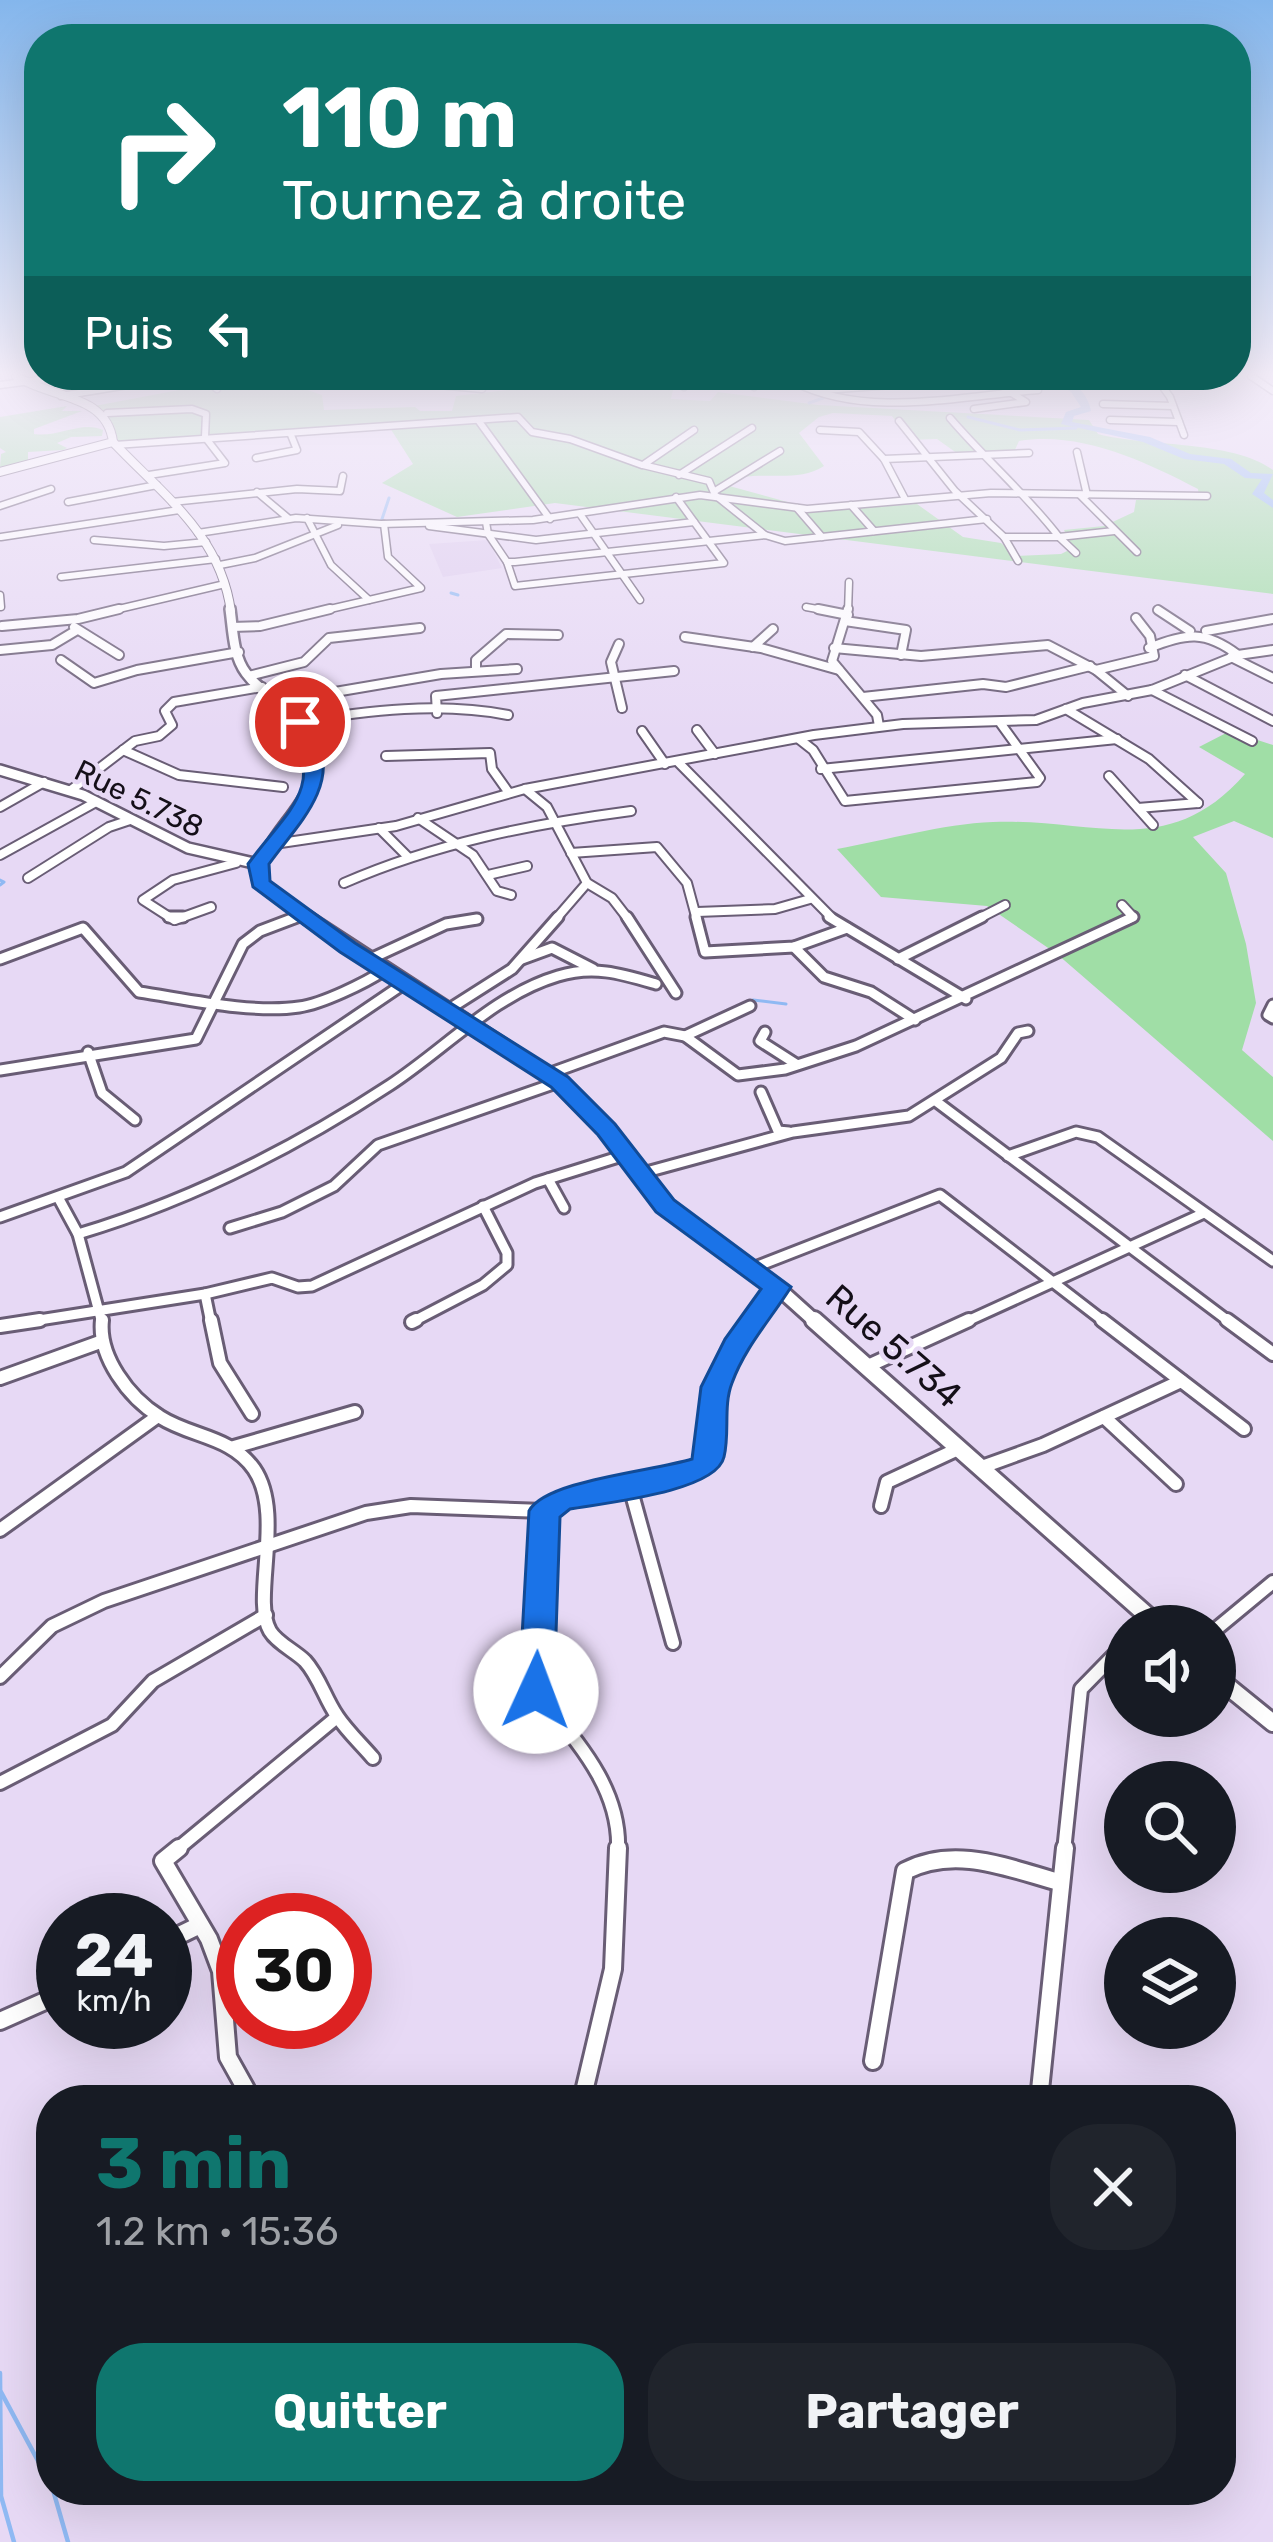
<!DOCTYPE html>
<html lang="fr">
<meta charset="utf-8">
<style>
body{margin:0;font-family:Rubik,sans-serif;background:#20242c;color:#f1f3f6;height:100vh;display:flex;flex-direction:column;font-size:45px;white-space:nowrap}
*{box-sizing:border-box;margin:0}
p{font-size:39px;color:#9ea1a6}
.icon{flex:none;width:66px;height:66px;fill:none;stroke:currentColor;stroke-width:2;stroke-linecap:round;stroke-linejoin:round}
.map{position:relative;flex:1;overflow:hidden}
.sheet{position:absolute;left:36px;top:2085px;width:1200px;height:420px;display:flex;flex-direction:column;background:#171b24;border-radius:48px;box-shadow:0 12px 48px #0002}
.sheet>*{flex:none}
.banner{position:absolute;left:24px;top:24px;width:1227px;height:366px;border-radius:48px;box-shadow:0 12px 48px #0002;background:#0f766e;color:#fff;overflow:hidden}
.tools{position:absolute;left:1104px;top:1605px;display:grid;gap:24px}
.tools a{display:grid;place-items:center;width:132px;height:132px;border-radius:50%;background:#171b24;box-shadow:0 12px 48px #0002;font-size:60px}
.speed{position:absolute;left:36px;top:1893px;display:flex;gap:24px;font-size:60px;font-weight:700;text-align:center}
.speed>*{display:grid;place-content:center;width:156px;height:156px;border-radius:50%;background:#171b24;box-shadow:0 12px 48px #0002;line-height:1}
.speed small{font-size:30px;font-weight:400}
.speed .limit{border:18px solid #d22;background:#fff;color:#111}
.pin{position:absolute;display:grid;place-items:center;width:102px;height:102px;color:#fff;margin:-51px;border:6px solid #fff;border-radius:50%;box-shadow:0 3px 12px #0007}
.me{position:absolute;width:132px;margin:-66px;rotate:2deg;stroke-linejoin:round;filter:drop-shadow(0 0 9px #0008)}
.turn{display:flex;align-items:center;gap:42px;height:252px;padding:0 60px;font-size:54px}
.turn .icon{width:156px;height:156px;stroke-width:2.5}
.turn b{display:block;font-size:84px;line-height:102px}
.then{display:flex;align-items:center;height:114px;padding:0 60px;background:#0003;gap:24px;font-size:45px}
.round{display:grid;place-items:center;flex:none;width:126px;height:126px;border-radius:48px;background:#20242c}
.head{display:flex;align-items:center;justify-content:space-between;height:204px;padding:0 60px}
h1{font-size:72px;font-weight:700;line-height:90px;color:#0f766e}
.button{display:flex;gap:24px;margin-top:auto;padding:24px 60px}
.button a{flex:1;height:138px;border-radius:48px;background:#0f766e;color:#fff;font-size:48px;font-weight:700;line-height:138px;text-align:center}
.button a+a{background:#20242c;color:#f1f3f6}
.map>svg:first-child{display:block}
</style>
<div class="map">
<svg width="1273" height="2542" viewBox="0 0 1273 2542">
<rect width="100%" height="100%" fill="#e7d9f5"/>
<!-- built -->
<path fill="#decdef" d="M488,540l14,28 -59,9 -14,-33z"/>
<!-- green -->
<g fill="#a0dea6" fill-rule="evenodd">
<path d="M210,376h58l54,19 2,15 91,-3 5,4h32l4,-15 167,-19 51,8 -3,14 39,2 8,-9 100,13 271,15 9,14c48,13 135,6 175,36v124l-718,-91 -98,14 -75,-34 31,-19 -23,-36 -162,11 -116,2c2,-20 -7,-25 -23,-34l127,-24zM833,413l59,3 17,24 28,-1 21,15 56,-2 5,-11c62,-10 125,20 179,48l1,8 -63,3 -2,12 -30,14 -40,4 9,18 -12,6 -45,2 -15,-13 -38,-6 -46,-33 -97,7 -98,-27c33,-18 70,2 102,-18l-25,-33 20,-16z"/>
<path d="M67,406l-5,5h20l-48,18v5c23,4 48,-14 69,-4l-1,6 -31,1 -14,6 10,5 -4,2 -35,2v8l-28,7 1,-13 5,-2 -6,-4v-31z"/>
<path d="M1230,731l43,14v93l-39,-17 -41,16 33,36 20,71 10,59 -14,47 31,27v64l-216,-187 -70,-48 -106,-9 -44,-48c50,-9 105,-25 156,-27 100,-4 175,40 252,-48l-46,-27z"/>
</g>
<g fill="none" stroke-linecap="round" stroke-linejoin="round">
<!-- stream-far1 -->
<g stroke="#8fb9f3" stroke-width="3">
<path d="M809,403l14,-5"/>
<path d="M968,417l52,13 56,-2"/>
<path d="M381,522l8,-24"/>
<path d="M451,593l7,2"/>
<path d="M0,880l4,2 -4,3"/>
<path d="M753,1000l33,4"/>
</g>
<!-- stream -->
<g stroke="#8fb9f3" stroke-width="4.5">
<path d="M0,2373l1,123 13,46"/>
<path d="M1,2392l50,93"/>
<path d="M53,2490l15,52"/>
</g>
<!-- river -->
<path fill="#8fb9f3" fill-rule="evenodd" d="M1049,376c21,0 39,16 42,35l-17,5 -2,6 78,15 40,17 41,5 20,14 22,1 -9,19 9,7v8l-21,-14 10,-15 -17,-1 -21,-14 -40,-5 -41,-17 -82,-18 5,-12 15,-5 -10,-15z"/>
<defs>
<g id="minor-far4">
<path d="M202,376l15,13"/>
<path d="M498,376l8,1"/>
<path d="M744,376l10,11"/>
<path d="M793,376l1,6c72,37 166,14 244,8"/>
<path d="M1155,376l15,21 14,38"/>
<path d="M1251,376l22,15"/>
<path d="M363,378l119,11"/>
<path d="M0,385l69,-9"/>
<path d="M684,387l8,-8 20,-3"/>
<path d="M824,390l162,-12"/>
<path d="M61,396l121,-20"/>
<path d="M1103,404l70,2"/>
<path d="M974,409l52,-7 -42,-26"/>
<path d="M107,413l85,-4 14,5 -1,23 20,26 -76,12"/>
<path d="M950,418c35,41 76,76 109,119h-55"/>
<path d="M478,420l72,99"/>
<path d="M1110,420l69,2"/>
<path d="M899,421l56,70 49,46 14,24"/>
<path d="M694,430l-51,35 66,16 6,14 50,40"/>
<path d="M820,430l39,2 25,27 21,40"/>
<path d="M115,445l403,-28 14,15 38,7 72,26"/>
<path d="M1077,452l10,43"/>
<path d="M256,458l41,-8 -6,-15"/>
<path d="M884,459l145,-6"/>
<path d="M679,475l73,-47"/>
<path d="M715,491l65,-40"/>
<path d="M257,492l31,26"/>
<path d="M1080,495l57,57"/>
<path d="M68,502l89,-17"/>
<path d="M172,502l125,-13 43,2 3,-15"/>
<path d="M851,505l23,26"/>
<path d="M0,506l51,-17"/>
<path d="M797,508l25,29"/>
<path d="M580,514l60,86"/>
<path d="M307,518l24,47 38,35 -52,12"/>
<path d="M486,522l2,12 19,28h8l250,-27 20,6 202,-22"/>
<path d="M429,526l107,14 158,-18"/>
<path d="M198,533l98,-15 85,6 152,-4 167,-25 107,14 184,-16 216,3"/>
<path d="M1,537l178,-27"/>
<path d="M1059,537l55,-6"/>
<path d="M1059,537l17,16"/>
<path d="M94,540l70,6 42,-4"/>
<path d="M507,562l8,24 209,-23 -48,-66"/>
<path d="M220,565l35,-7 83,-33"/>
<path d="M61,577l155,-18"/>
<path d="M0,595l1,12"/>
<path d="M369,600l52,-12 -33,-31 -4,-33"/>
<path d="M806,607l28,5"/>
<path d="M106,612l119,-28"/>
<path d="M848,612l1,-30"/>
</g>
<g id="minor-far3">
<path d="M818,609l30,6"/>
<path d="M848,609l-16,52 45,54 2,11"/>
<path d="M1158,610l32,21"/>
<path d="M845,621l61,9 -5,25"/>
<path d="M2,626l76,-7 41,-10"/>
<path d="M74,627l45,28"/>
<path d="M232,627l28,-1 70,-17"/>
<path d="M1206,631l67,-12"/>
<path d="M685,637l76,11 78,22"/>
<path d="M619,644l-8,18 11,46"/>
<path d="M753,647l20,-18"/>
<path d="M834,648l87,8 127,-11 48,25"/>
<path d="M1149,648c37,-15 56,-18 89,7"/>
<path d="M0,650l52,-5 25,-15"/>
<path d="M1231,657l42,21"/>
<path d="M61,660l33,23 43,-13 102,-18"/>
<path d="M476,670v-10l30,-26 52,1"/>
<path d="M1185,675l88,46"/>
<path d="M249,676l55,-14 25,-24 91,-10"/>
<path d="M1152,690l100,51"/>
<path d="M1128,696l-32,-26 58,-14 -4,-20 -14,-18"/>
<path d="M863,697l120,-13 23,3 84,-21"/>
<path d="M282,701l159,-27 76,-5"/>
<path d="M1066,709l83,50 49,44"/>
<path d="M437,713l-1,-17 238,-25"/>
<path d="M300,722c67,-12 141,-20 208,-7"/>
<path d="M697,730l18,24"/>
<path d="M642,731l23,33"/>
<path d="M799,739l14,11 32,51 192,-19 3,-4 -39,-54"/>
<path d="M123,750l56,25 104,12"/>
<path d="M386,756l104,-3 2,16 17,24"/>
<path d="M678,762l156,158"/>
<path d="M821,769l296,-30"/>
<path d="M1109,776l44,49"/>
<path d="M525,789l22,18 40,76 25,15 17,22"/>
<path d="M71,790l64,-49 24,-5 13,-11 -7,-14 9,-9 88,-15"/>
<path d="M0,807l44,-25"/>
<path d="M1138,808l60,-5"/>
<path d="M418,818l55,37 24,36 14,4"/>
<path d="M379,828l28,28"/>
<path d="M274,844l122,-18 129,-37 289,-54 89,-11 133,-4 47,-17 69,-13 86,-35 35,-5"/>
<path d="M571,853l86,-6 30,36 10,37"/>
<path d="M0,855l96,-53"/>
<path d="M488,875l39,-9"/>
<path d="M28,878l81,-51 21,-7"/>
<path d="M344,883c92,-40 188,-59 287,-72"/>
<path d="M1122,905l11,12 -6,3"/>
<path d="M697,912l78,-3 35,-10"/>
<path d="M174,920l-31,-20 30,-20 63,-17"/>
<path d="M175,920l36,-13"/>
<path d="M289,920l13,-5"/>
<path d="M472,920l5,-1"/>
<path d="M555,920l32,-37"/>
<path d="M976,920l29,-15"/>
</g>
<g id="minor-far2">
<path d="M169,917h14"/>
<path d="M627,917l49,76"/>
<path d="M696,917l9,35 89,-5 53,-19"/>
<path d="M829,917l137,82"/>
<path d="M794,947l30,30 47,15 44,28"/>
<path d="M0,959l83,-31 56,64c47,7 113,22 160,15 23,-3 66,-24 86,-37"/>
<path d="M522,959l30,-11 41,21"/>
<path d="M898,959l84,-42"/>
<path d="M368,960l78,-36 31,-5"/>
<path d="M1273,1005l-5,10 5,3"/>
<path d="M446,1011l66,-42 46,-52"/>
<path d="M765,1032l-5,9 36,23"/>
<path d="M685,1036l65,-30"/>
<path d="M88,1052l14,41 33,27"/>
<path d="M0,1070l196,-31 47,-95 17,-13 37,-14"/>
<path d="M548,1074l116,-42 21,4 53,39 47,-6 71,-23 277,-129"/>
<path d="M761,1092l17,39 11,1"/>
<path d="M937,1102l294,221"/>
<path d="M1008,1156l68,-24 22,5 175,124"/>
<path d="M639,1174l154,-42 116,-16 92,-58 17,-25 10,-2"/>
<path d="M548,1179l16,29"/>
<path d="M59,1199l19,35 24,89"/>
<path d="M0,1217l126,-45 279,-189"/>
<path d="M230,1228l52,-16 52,-26 44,-41 181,-63"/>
<path d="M78,1234c111,-33 216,-86 312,-149 55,-36 104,-90 168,-109 36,-11 64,-2 98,8"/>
<path d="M750,1269l190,-74 166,128"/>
<path d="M205,1294l6,29"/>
<path d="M412,1322l71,-37 24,-20v-12l-24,-47"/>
<path d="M20,1323l185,-29 67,-16 26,9 14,-1 223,-103 90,-28"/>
<path d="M752,1323l25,-36"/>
<path d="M963,1323l241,-110"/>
</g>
<g id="minor-far1">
<path d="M102,1320c-4,36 26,77 58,97 31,20 71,19 94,52 31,45 -3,130 16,162 7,12 25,20 35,30 14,15 20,38 32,55 10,15 24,28 36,42"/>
<path d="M211,1320l9,43 32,51"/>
<path d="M1102,1320l142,109"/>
<path d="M1227,1320l46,34"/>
<path d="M412,1322l4,-2"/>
<path d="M0,1326l40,-6"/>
<path d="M868,1366l101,-46"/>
<path d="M0,1378l100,-36"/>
<path d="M1104,1417l72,67"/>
<path d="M234,1447l121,-35"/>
<path d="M982,1467l61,-22 138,-64"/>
<path d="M630,1487l43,156"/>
<path d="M881,1506l6,-24 73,-34"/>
<path d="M0,1530l158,-114"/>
<path d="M1215,1630l58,-48"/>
<path d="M0,1677l52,-51 52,-25 262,-88 45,-7 133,5"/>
<path d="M0,1783l112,-58 41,-44 113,-66"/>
<path d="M175,1851l162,-134"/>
<path d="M618,1851c3,-65 -44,-112 -82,-160l8,-180c49,-37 116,-13 165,-52l6,-72 39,-67"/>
<path d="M1064,1851l17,-162 44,-45"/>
</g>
<g id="minor">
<path d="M179,1848l-16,13 46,78 12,32 7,86 24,43"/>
<path d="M165,1942l35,-17"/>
<path d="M0,2021l63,-28"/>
<path d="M873,2061l32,-190c50,-26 103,-3 154,11"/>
<path d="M582,2100l31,-131 5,-121"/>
<path d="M1039,2100l26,-252"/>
</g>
<g id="tertiary-far3">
<path d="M113,442c50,53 108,93 118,170"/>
<path d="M0,472l113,-30c-6,-49 -63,-43 -97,-66"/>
</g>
<g id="tertiary-far2">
<path d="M230,609c3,21 3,47 16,64 21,29 60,35 68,75 11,57 -59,86 -54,135l50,37"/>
<path d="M0,770l83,25 105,53 70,16"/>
</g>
<path id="tertiary-far1" d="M306,917l253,165 48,48 67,84 103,73 40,36"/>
<g id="tertiary">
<path d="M814,1320l345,306"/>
<path d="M1215,1676l58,47"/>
</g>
</defs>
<!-- minor-far4 casing -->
<use href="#minor-far4" stroke="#695d75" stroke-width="9"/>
<!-- minor-far3 casing -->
<use href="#minor-far3" stroke="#695d75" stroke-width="12"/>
<!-- minor-far2 casing -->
<use href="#minor-far2" stroke="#695d75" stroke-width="15"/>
<!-- minor-far1 casing -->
<use href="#minor-far1" stroke="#695d75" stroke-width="18"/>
<!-- minor casing -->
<use href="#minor" stroke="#695d75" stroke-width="22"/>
<!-- tertiary-far3 casing -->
<use href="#tertiary-far3" stroke="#695d75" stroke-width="10"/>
<!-- tertiary-far2 casing -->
<use href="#tertiary-far2" stroke="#695d75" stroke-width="14"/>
<!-- tertiary-far1 casing -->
<use href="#tertiary-far1" stroke="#695d75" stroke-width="18"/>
<!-- tertiary casing -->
<use href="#tertiary" stroke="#695d75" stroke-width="22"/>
<!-- minor-far4 -->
<use href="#minor-far4" stroke="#fff" stroke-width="6"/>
<!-- minor-far3 -->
<use href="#minor-far3" stroke="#fff" stroke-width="8"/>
<!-- minor-far2 -->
<use href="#minor-far2" stroke="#fff" stroke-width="9"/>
<!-- minor-far1 -->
<use href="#minor-far1" stroke="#fff" stroke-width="12"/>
<!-- minor -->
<use href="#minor" stroke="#fff" stroke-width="16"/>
<!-- tertiary-far3 -->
<use href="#tertiary-far3" stroke="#fff" stroke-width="8"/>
<!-- tertiary-far2 -->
<use href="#tertiary-far2" stroke="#fff" stroke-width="9"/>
<!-- tertiary-far1 -->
<use href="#tertiary-far1" stroke="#fff" stroke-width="12"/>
<!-- tertiary -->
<use href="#tertiary" stroke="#fff" stroke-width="16"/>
</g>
<!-- sky -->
<linearGradient id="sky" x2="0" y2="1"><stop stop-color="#84b6ec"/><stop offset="0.51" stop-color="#f4eefa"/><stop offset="1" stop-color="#f4eefa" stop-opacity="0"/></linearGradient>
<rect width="1273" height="732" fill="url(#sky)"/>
<!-- route -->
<path fill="#1a73e8" stroke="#114b97" stroke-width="3" d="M300,716c10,5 12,11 17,22 23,49 -21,88 -48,126l1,17 85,62 213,134 47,47 59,76 117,87c-20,32 -46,60 -59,96 -9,23 -2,50 -8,74 -8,35 -121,46 -154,52l-10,8 -6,174 -5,10 -13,4 -12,-4 -5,-10 10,-180c16,-31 125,-40 163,-52l9,-72 24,-48 36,-50 -105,-77 -58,-77 -47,-48 -211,-135 -87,-65 -5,-23c40,-55 76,-72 43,-142z"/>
<g text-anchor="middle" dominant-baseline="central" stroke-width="9" stroke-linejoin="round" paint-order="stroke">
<!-- far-street labels -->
<g font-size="30" fill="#140f18" stroke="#e7d9f5">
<text transform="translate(139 799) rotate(26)">Rue 5.738</text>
</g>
<!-- street labels -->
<g font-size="36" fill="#140f18" stroke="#e7d9f5">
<text transform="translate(894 1346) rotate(41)">Rue 5.734</text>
</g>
</g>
</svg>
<div class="tools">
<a><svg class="icon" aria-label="sound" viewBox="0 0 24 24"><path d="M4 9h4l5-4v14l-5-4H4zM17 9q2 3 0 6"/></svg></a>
<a><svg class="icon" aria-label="search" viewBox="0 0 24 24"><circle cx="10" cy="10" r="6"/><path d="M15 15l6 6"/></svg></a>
<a><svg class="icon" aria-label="layers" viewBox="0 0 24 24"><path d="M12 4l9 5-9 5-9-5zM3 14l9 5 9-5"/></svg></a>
</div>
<div class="speed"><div>24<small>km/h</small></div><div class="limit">30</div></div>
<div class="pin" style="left:300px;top:722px;background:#d93025"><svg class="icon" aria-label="arrive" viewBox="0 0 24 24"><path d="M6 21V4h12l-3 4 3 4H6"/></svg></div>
<svg class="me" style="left:536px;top:1691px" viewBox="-20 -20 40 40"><circle r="19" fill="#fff"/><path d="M0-13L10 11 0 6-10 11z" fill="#1a73e8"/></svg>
<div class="banner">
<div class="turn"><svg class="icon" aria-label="right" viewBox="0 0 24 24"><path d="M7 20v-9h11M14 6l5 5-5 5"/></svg><div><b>110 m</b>Tournez à droite</div></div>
<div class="then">Puis<svg class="icon" aria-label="left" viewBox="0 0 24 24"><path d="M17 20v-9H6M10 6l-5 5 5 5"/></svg></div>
</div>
<section class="sheet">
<div class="head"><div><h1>3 min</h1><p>1.2 km · 15:36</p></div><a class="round"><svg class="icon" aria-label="close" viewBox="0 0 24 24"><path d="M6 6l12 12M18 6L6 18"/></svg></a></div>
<div class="button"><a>Quitter</a><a>Partager</a></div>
</section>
</div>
